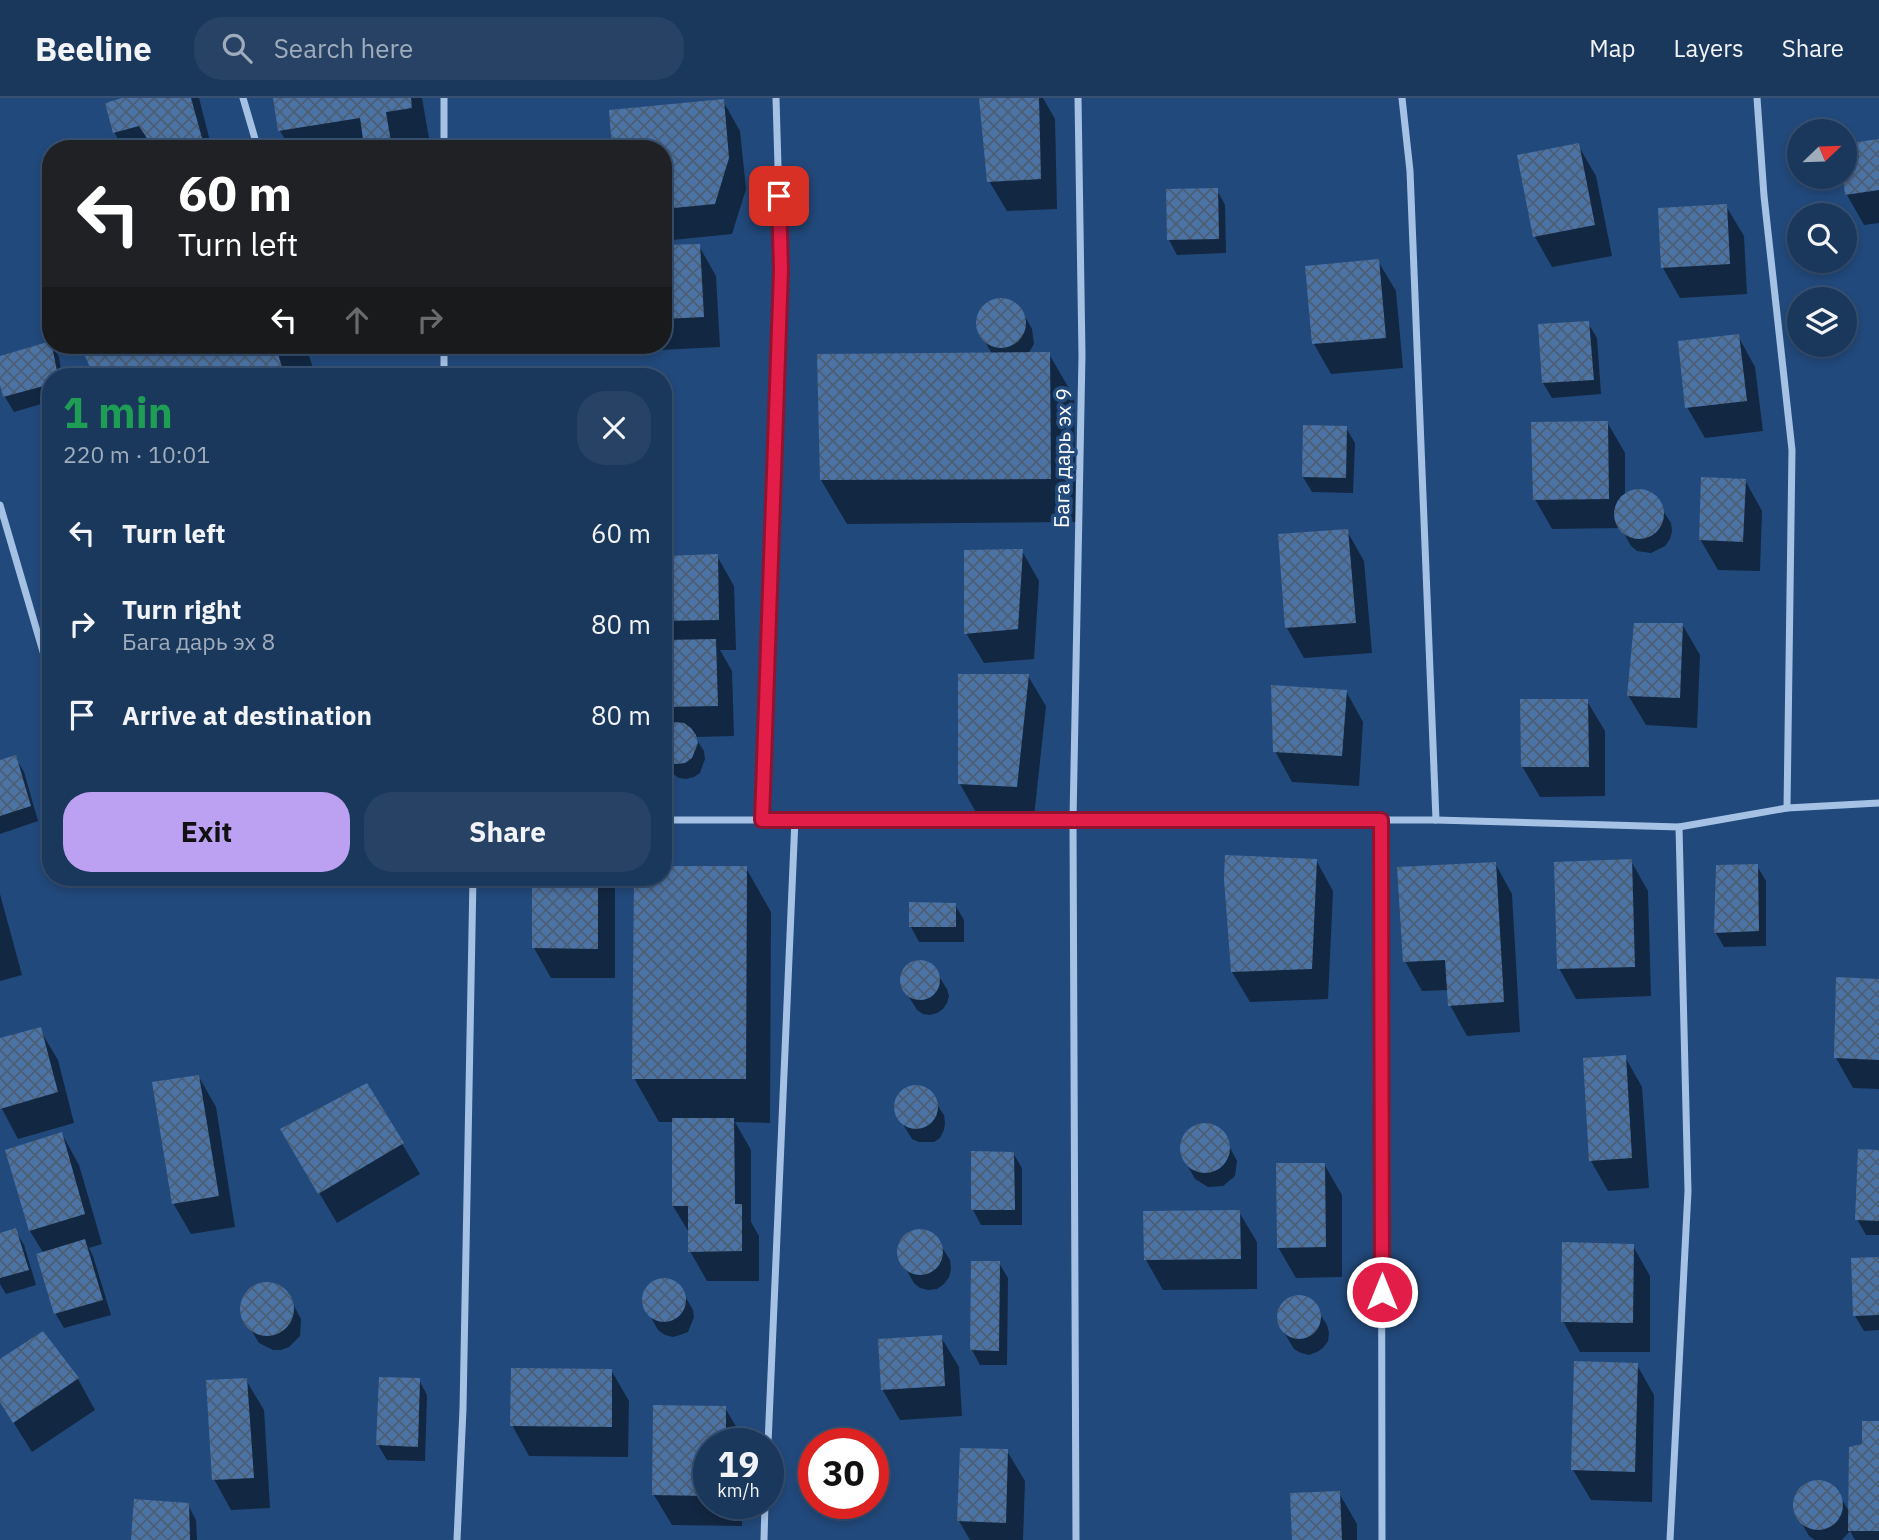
<!DOCTYPE html>
<meta charset="utf-8">
<style>
body{margin:0;font-family:"IBM Plex Sans",sans-serif;background:#274265;color:#f1f3f6;height:100vh;display:flex;flex-direction:column;font-size:26px;white-space:nowrap}
*{box-sizing:border-box;margin:0}
p{font-size:23px;color:#9facbb}
.icon{flex:none;width:38px;height:38px;fill:none;stroke:currentColor;stroke-width:2;stroke-linecap:round;stroke-linejoin:round}
.map{position:relative;flex:1;overflow:hidden}
.sheet{position:absolute;left:42px;top:270px;width:630px;height:518px;display:flex;flex-direction:column;background:#1a375c;border-radius:28px;box-shadow:0 4px 10px #0003,0 0 0 2px #385172}
.sheet>*{flex:none}
.hud{position:absolute;left:42px;top:42px;width:630px;height:214px;border-radius:28px;box-shadow:0 4px 10px #0003,0 0 0 2px #385172;background:#202124;color:#fff;overflow:hidden}
.needle{width:46px;rotate:67deg}
.buttons{position:absolute;left:1787px;top:21px;display:grid;gap:14px}
.buttons a{display:grid;place-items:center;width:70px;height:70px;border-radius:50%;background:#1a375c;box-shadow:0 4px 10px #0003,0 0 0 2px #385172;font-size:35px}
.speed{position:absolute;left:693px;top:1330px;display:flex;gap:14px;font-size:35px;font-weight:700;text-align:center}
.speed>*{display:grid;place-content:center;width:91px;height:91px;border-radius:50%;background:#1a375c;box-shadow:0 4px 10px #0003,0 0 0 2px #385172;line-height:1}
.speed small{font-size:18px;font-weight:400}
.speed .limit{border:10px solid #d22;background:#fff;color:#111}
.pin{position:absolute;display:grid;place-items:center;width:60px;height:60px;color:#fff;margin:-30px;border-radius:14px;box-shadow:0 4px 10px #0006}
.me{position:absolute;width:77px;margin:-38px;rotate:0deg;stroke-linejoin:round;filter:drop-shadow(0 0 5px #0008)}
.turn{display:flex;align-items:center;gap:24px;height:147px;padding:0 21px;font-size:32px}
.turn .icon{width:91px;height:91px;stroke-width:2.5}
.turn b{display:block;font-size:49px;line-height:60px}
.lanes{display:flex;align-items:center;height:66px;padding:0 21px;background:#0003;justify-content:center;gap:35px;direction:ltr}
.lanes .off{opacity:.35}
.round{display:grid;place-items:center;flex:none;width:74px;height:74px;border-radius:28px;background:#274265}
.headline{display:flex;align-items:center;justify-content:space-between;height:119px;padding:0 21px}
h1{font-size:42px;font-weight:700;line-height:52px;color:#1e9e55}
.primary-button{display:flex;gap:14px;margin-top:auto;padding:14px 21px}
.primary-button a{flex:1;height:80px;border-radius:28px;background:#bca0f2;color:#111;font-size:28px;font-weight:700;line-height:80px;text-align:center}
.primary-button a+a{background:#274265;color:#f1f3f6}
ul{padding:0;list-style:none}
li{display:flex;align-items:center;gap:21px;height:91px;padding:0 21px}
li div{flex:1}
li b{display:block;font-size:26px}
li em{font-style:normal}
header{display:flex;align-items:center;gap:42px;box-sizing:border-box;height:98px;padding:0 35px;background:#1a375c;border-bottom:2px solid #385172}
header strong{font-size:33px}
nav{display:flex;gap:38px;margin-inline-start:auto;font-size:24px}
.search{width:490px;height:63px;background:#274265;display:flex;align-items:center;gap:18px;box-sizing:border-box;padding:0 24px;border-radius:28px;color:#9facbb;font-size:26px}
.map>svg:first-child{display:block}
</style>
<header>
<strong>Beeline</strong>
<div class="search"><svg class="icon" aria-label="search" viewBox="0 0 24 24"><circle cx="10" cy="10" r="6"/><path d="M15 15l6 6"/></svg>Search here</div>
<nav><a>Map</a><a>Layers</a><a>Share</a></nav>
</header>
<div class="map">
<svg width="1879" height="1442" viewBox="0 0 1879 1442">
<defs>
<pattern id="building-cross-hatch" width="8" height="8" patternUnits="userSpaceOnUse" patternTransform="scale(1.75)"><rect width="8" height="8" fill="#4b73a5"/><path d="M0 0l8 8M0 8l8-8" fill="none" stroke="#4c5e74"/></pattern>
</defs>
<rect width="100%" height="100%" fill="#22497b"/>
<!-- shadow -->
<g fill="#0007">
<path d="M129,0h70l13,51h-88l-10,-17z"/>
<path d="M275,0h147l7,40 -27,4 1,7h-112l-11,-18z"/>
<path d="M980,0h63l12,21 2,90 -50,2 -18,-30z"/>
<path d="M723,3l17,30 6,58 -14,45 -69,7v-92z"/>
<path d="M1879,42v83l-15,2 -17,-30z"/>
<path d="M1578,47l18,31 16,80 -60,11 -17,-30 -16,-80z"/>
<path d="M1217,92l8,15 1,48 -49,2 -8,-15z"/>
<path d="M1726,108l18,30 3,58 -67,4 -17,-30z"/>
<path d="M699,148l17,30 4,71 -59,3 -3,-5h5v-98z"/>
<path d="M1378,163l18,30 7,77 -72,6 -17,-30z"/>
<path d="M1003,201l7,2 13,12 9,16 2,15 -6,10h21l25,43 2,125 -229,2 -26,-44 171,-126 -13,-23 -1,-15 10,-13z"/>
<path d="M1588,225l9,15 4,56 -49,4 -9,-15z"/>
<path d="M1738,238l17,31 8,64 -58,7 -18,-31z"/>
<path d="M52,247l7,12 3,19h-11v25l-37,11 -9,-15 -5,-19v-20z"/>
<path d="M82,247h223l11,31h-220z"/>
<path d="M1607,324l18,31v42l11,-5 16,4 19,29 1,8 -2,8 -5,7 -14,7 -14,-2 -6,-5 -10,-18 -69,1 -17,-30z"/>
<path d="M1304,329l42,1 9,15 -2,50 -41,-1 -9,-15z"/>
<path d="M1745,382l17,31 -2,60 -42,-1 -18,-31z"/>
<path d="M1347,433l17,30 8,92 -68,5 -17,-30z"/>
<path d="M1022,453l17,30 -5,78 -50,4 -18,-30z"/>
<path d="M717,458l17,30 2,64h-16l12,21 2,65 -39,1 9,14 1,8 -5,14 -6,4 -8,2 -7,-1 -6,-4 -10,-16v-26l7,-7 -7,-12v-71l10,-1 -10,-17v-67z"/>
<path d="M1682,526l18,31 -3,73 -51,-3 -18,-30z"/>
<path d="M1028,578l18,30 -12,111 -57,-3 -17,-30z"/>
<path d="M1346,593l17,31 -4,64 -67,-4 -17,-31z"/>
<path d="M1587,603l18,30v65l-65,1 -18,-31z"/>
<path d="M15,659l9,15 14,49 -38,13v-72z"/>
<path d="M1316,762l17,31 -5,108 -78,3 -18,-30z"/>
<path d="M1631,763l17,30 3,105 -75,3 -17,-31z"/>
<path d="M1495,765l17,31 8,138 -53,4 -17,-31 -1,-15 -27,1 -17,-30z"/>
<path d="M1757,768l9,15v65l-42,1 -8,-14z"/>
<path d="M746,770l25,44 -1,211 -35,-1 16,28v72l8,14v45h-52l-17,-30v-17l-17,-28 1,-84h-15l-25,-44 2,-201h27z"/>
<path d="M534,779h74l7,12v89h-64l-17,-30z"/>
<path d="M0,796l22,81 -22,6z"/>
<path d="M955,807l9,15v22h-45l-8,-15z"/>
<path d="M920,863l7,2 6,4 14,22 2,7 -2,7 -4,6 -6,4 -7,2 -7,-1 -6,-4 -14,-23 -2,-6 5,-14 6,-4z"/>
<path d="M1879,883v108l-26,-1 -17,-30z"/>
<path d="M40,932l18,30 16,63 -56,16 -18,-34v-65z"/>
<path d="M1625,959l17,30 7,101 -41,3 -17,-30z"/>
<path d="M199,979l17,30 19,120 -44,7 -18,-31z"/>
<path d="M367,987l53,89 -83,49 -55,-93z"/>
<path d="M915,989l8,2 6,4 15,22 1,8 -1,7 -4,8 -6,4h-15l-7,-3 -14,-23 -1,-15 4,-7 7,-5z"/>
<path d="M1207,1026l14,7 16,30 -2,15 -12,10 -15,1 -13,-8 -13,-23 -1,-8 1,-7 9,-13z"/>
<path d="M62,1036l17,31 23,79 -13,4 4,8 18,59 -47,13 -9,-15 -11,-59 -14,-23 -23,-80z"/>
<path d="M1879,1054v83h-13l-9,-16z"/>
<path d="M1013,1055l9,15v57h-41l-8,-15z"/>
<path d="M1324,1066l18,31v82l-46,1 -18,-31z"/>
<path d="M1239,1114l18,30v47l-94,1 -17,-30 -1,-47z"/>
<path d="M15,1132l9,15 12,40 -30,9 -6,-10v-49z"/>
<path d="M921,1133l8,1 7,6 14,22 1,9 -2,8 -5,7 -7,5 -9,1 -8,-2 -6,-5 -14,-24 -1,-8 1,-8 6,-7 7,-4z"/>
<path d="M1633,1148l17,30v76h-70l-17,-31z"/>
<path d="M1879,1161v71l-15,1 -9,-15z"/>
<path d="M999,1165l9,15 -1,87h-27l-8,-15z"/>
<path d="M665,1182l8,2 6,4 14,24 1,7 -6,15 -8,3 -7,2 -8,-2 -7,-5 -13,-23 1,-15 12,-11z"/>
<path d="M275,1187l13,10 13,24 -1,17 -11,11 -8,3h-8l-14,-7 -14,-23 -2,-15 2,-8 13,-11z"/>
<path d="M1298,1199l8,1 7,5 14,22 2,8 -1,8 -5,7 -6,4 -8,3 -8,-2 -7,-4 -14,-23 -2,-8 1,-8 4,-7 7,-5z"/>
<path d="M42,1235l36,46 17,31 -63,42 -32,-51v-40z"/>
<path d="M941,1239l18,30 3,49 -62,4 -18,-31z"/>
<path d="M1637,1267l17,30 -2,107 -61,-2 -18,-30z"/>
<path d="M611,1272l18,31 -1,56 -99,-1 -17,-31z"/>
<path d="M246,1282l18,30 6,98 -39,2 -17,-31z"/>
<path d="M419,1282l8,15 -2,66 -38,-1 -9,-15z"/>
<path d="M725,1310l18,30v6h-34v59h33v23l-70,-1 -18,-30z"/>
<path d="M1879,1325v117h-24l-5,-9 -8,9h-27l-6,-4 -13,-23 -2,-7 5,-15 6,-5 15,-5 8,2 7,5 15,25 13,-68z"/>
<path d="M1007,1353l18,30 -2,59h-53l-11,-19z"/>
<path d="M1339,1395l18,31v16h-63z"/>
<path d="M188,1407l8,15 1,20h-64z"/>
</g>
<!-- building -->
<g fill="url(#building-cross-hatch)">
<path d="M122,0h69l11,40 -39,11h-9l-15,-23 -26,7 -8,-30z"/>
<path d="M273,0h138l1,10 -26,4 5,30 -27,4 -4,-28 -82,13z"/>
<path d="M979,0h60l2,81 -54,3z"/>
<path d="M724,1l5,59 -14,46 -52,5v-60h-51l-3,-39z"/>
<path d="M1879,41v51l-34,5 -2,-18h1v-33z"/>
<path d="M1579,45l16,82 -62,12 -16,-82z"/>
<path d="M1218,90l1,51 -52,1 -1,-51z"/>
<path d="M1727,106l3,60 -69,4 -3,-60z"/>
<path d="M700,146l4,73 -41,2v-74z"/>
<path d="M1379,161l7,79 -74,6 -7,-78z"/>
<circle cx="1001" cy="225" r="25"/>
<path d="M1589,223l5,59 -52,3 -4,-59z"/>
<path d="M1739,236l8,67 -62,7 -7,-67z"/>
<path d="M51,243l7,35h-7v8l-48,13 -3,-12v-29z"/>
<path d="M80,247h195l10,31h-191z"/>
<path d="M1050,254l1,127 -231,1 -3,-126z"/>
<path d="M1608,323l1,78 -76,1 -2,-78z"/>
<path d="M1303,327l44,1 -1,52 -44,-1z"/>
<path d="M1701,379l45,2 -3,63 -44,-2z"/>
<circle cx="1639" cy="416" r="25"/>
<path d="M1348,431l8,94 -71,5 -7,-94z"/>
<path d="M1023,451l-5,80 -54,5v-84z"/>
<path d="M718,456l1,66 -56,1v-65z"/>
<path d="M1634,525h49l-3,75 -53,-2z"/>
<path d="M716,541l2,67 -55,1v-67z"/>
<path d="M958,576h71l-12,113 -59,-3z"/>
<path d="M1271,587l76,5 -5,66 -69,-4z"/>
<path d="M1520,601h68l1,68h-68z"/>
<path d="M676,624l8,1 7,5 5,7 2,8 -6,15 -7,5 -8,1 -8,-1 -6,-4v-31z"/>
<path d="M16,657l15,51 -31,10v-56z"/>
<path d="M1225,757l92,4 -5,110 -81,3 -7,-93z"/>
<path d="M1632,761l3,108 -78,2 -3,-107z"/>
<path d="M1496,764l8,140 -56,4 -3,-46 -42,2 -6,-95z"/>
<path d="M1758,766l1,67 -45,2 2,-68z"/>
<path d="M663,768h84l-1,213h-114l2,-202h29z"/>
<path d="M532,779h66v72l-66,-1z"/>
<path d="M909,804l47,1v24h-47z"/>
<circle cx="920" cy="882" r="20"/>
<path d="M1836,879l43,2v81l-45,-2z"/>
<path d="M41,929l17,65 -58,17v-71z"/>
<path d="M1626,957l6,103 -43,3 -6,-103z"/>
<path d="M199,977l20,121 -47,8 -20,-122z"/>
<path d="M367,985l37,60 -86,51 -38,-65z"/>
<circle cx="916" cy="1009" r="22"/>
<path d="M672,1020h62l1,86h7v47l-54,1v-46h-16z"/>
<circle cx="1205" cy="1050" r="25"/>
<path d="M62,1034l23,82 -56,17 -24,-81z"/>
<path d="M1858,1051l21,1v71l-24,-1z"/>
<path d="M971,1053l43,1 1,58h-44z"/>
<path d="M1276,1065h49l1,84 -49,1z"/>
<path d="M1240,1112l1,49 -97,1 -1,-49z"/>
<path d="M16,1130l13,42 -29,8v-45z"/>
<circle cx="920" cy="1154" r="23"/>
<path d="M85,1141l18,61 -49,14 -18,-60z"/>
<path d="M1562,1144l72,2 -1,79 -72,-1z"/>
<path d="M1879,1159v58l-26,1 -2,-58z"/>
<path d="M971,1163h29l-1,90 -29,-1z"/>
<circle cx="664" cy="1202" r="22"/>
<circle cx="267" cy="1211" r="27"/>
<circle cx="1299" cy="1219" r="22"/>
<path d="M43,1233l36,47 -66,45 -13,-21v-43z"/>
<path d="M942,1237l3,51 -64,4 -3,-51z"/>
<path d="M1574,1263l64,2 -3,109 -64,-2z"/>
<path d="M511,1270l101,1v58l-102,-1z"/>
<path d="M379,1279l41,1 -2,69 -42,-2z"/>
<path d="M247,1280l7,100 -42,2 -6,-100z"/>
<path d="M653,1307l73,1v38h-17v52l-57,-1z"/>
<path d="M1862,1323h17v110h-31l1,-84 13,-3z"/>
<path d="M960,1350l48,1 -2,74 -49,-2z"/>
<circle cx="1818" cy="1407" r="25"/>
<path d="M1340,1393l2,49h-50l-2,-47z"/>
<path d="M134,1401l55,4 1,37h-59z"/>
</g>
<g fill="none" stroke-linecap="round" stroke-linejoin="round">
<!-- street -->
<g stroke="#a5c2e5" stroke-width="7">
<path d="M243,0l15,51"/>
<path d="M444,0v51"/>
<path d="M1402,0l8,73 26,649"/>
<path d="M1757,0l7,98 28,254 -5,358"/>
<path d="M444,247v31"/>
<path d="M0,407l51,174"/>
<path d="M663,722h773l243,7 108,-19 92,-5"/>
<path d="M762,722l19,-550 -5,-172"/>
<path d="M1381,722l1,720"/>
<path d="M768,1346l27,-625"/>
<path d="M457,1442l6,-131 10,-532"/>
<path d="M764,1442l1,-37"/>
<path d="M1076,1442l-3,-721 9,-464 -4,-257"/>
<path d="M1670,1442l18,-349 -9,-364"/>
</g>
</g>
<g fill="none" stroke-linecap="round" stroke-linejoin="round">
<defs>
<path id="route" d="M779,98l2,74 -19,550h619l1,472"/>
</defs>
<!-- route casing -->
<use href="#route" stroke="#92132f" stroke-width="18"/>
<!-- route -->
<use href="#route" stroke="#e11d48" stroke-width="12"/>
</g>
<g text-anchor="middle" dominant-baseline="central" stroke-width="7" stroke-linejoin="round" paint-order="stroke">
<!-- street labels -->
<g font-size="21" fill="#fff" stroke="#22497b">
<text transform="translate(1062 360) rotate(-89)">Бага дарь эх 9</text>
</g>
</g>
</svg>
<div class="buttons">
<a><svg class="needle" viewBox="-14 -14 28 28"><path d="M0-13l5 13h-10z" fill="#e53935"/><path d="M0 13l5-13h-10z" fill="#9facbb"/></svg></a>
<a><svg class="icon" aria-label="search" viewBox="0 0 24 24"><circle cx="10" cy="10" r="6"/><path d="M15 15l6 6"/></svg></a>
<a><svg class="icon" aria-label="layers" viewBox="0 0 24 24"><path d="M12 4l9 5-9 5-9-5zM3 14l9 5 9-5"/></svg></a>
</div>
<div class="speed"><div>19<small>km/h</small></div><div class="limit">30</div></div>
<div class="pin" style="left:779px;top:98px;background:#d93025"><svg class="icon" aria-label="arrive" viewBox="0 0 24 24"><path d="M6 21V4h12l-3 4 3 4H6"/></svg></div>
<svg class="me" style="left:1382px;top:1194px" viewBox="-20 -20 40 40"><circle r="17" fill="#e11d48" stroke="#fff" stroke-width="3"/><path d="M0-11L8 9 0 5-8 9z" fill="#fff"/></svg>
<div class="hud">
<div class="turn"><svg class="icon" aria-label="left" viewBox="0 0 24 24"><path d="M17 20v-9H6M10 6l-5 5 5 5"/></svg><div><b>60 m</b>Turn left</div></div>
<div class="lanes"><svg class="icon" aria-label="left" viewBox="0 0 24 24"><path d="M17 20v-9H6M10 6l-5 5 5 5"/></svg><svg class="icon off" aria-label="ahead" viewBox="0 0 24 24"><path d="M12 20V5M6 11l6-6 6 6"/></svg><svg class="icon off" aria-label="right" viewBox="0 0 24 24"><path d="M7 20v-9h11M14 6l5 5-5 5"/></svg></div>
</div>
<section class="sheet">
<div class="headline"><div><h1>1 min</h1><p>220 m · 10:01</p></div><a class="round"><svg class="icon" aria-label="close" viewBox="0 0 24 24"><path d="M6 6l12 12M18 6L6 18"/></svg></a></div>
<ul>
<li><svg class="icon" aria-label="left" viewBox="0 0 24 24"><path d="M17 20v-9H6M10 6l-5 5 5 5"/></svg><div><b>Turn left</b></div><em>60 m</em></li>
<li><svg class="icon" aria-label="right" viewBox="0 0 24 24"><path d="M7 20v-9h11M14 6l5 5-5 5"/></svg><div><b>Turn right</b><p>Бага дарь эх 8</p></div><em>80 m</em></li>
<li><svg class="icon" aria-label="arrive" viewBox="0 0 24 24"><path d="M6 21V4h12l-3 4 3 4H6"/></svg><div><b>Arrive at destination</b></div><em>80 m</em></li>
</ul>
<div class="primary-button"><a>Exit</a><a>Share</a></div>
</section>
</div>
